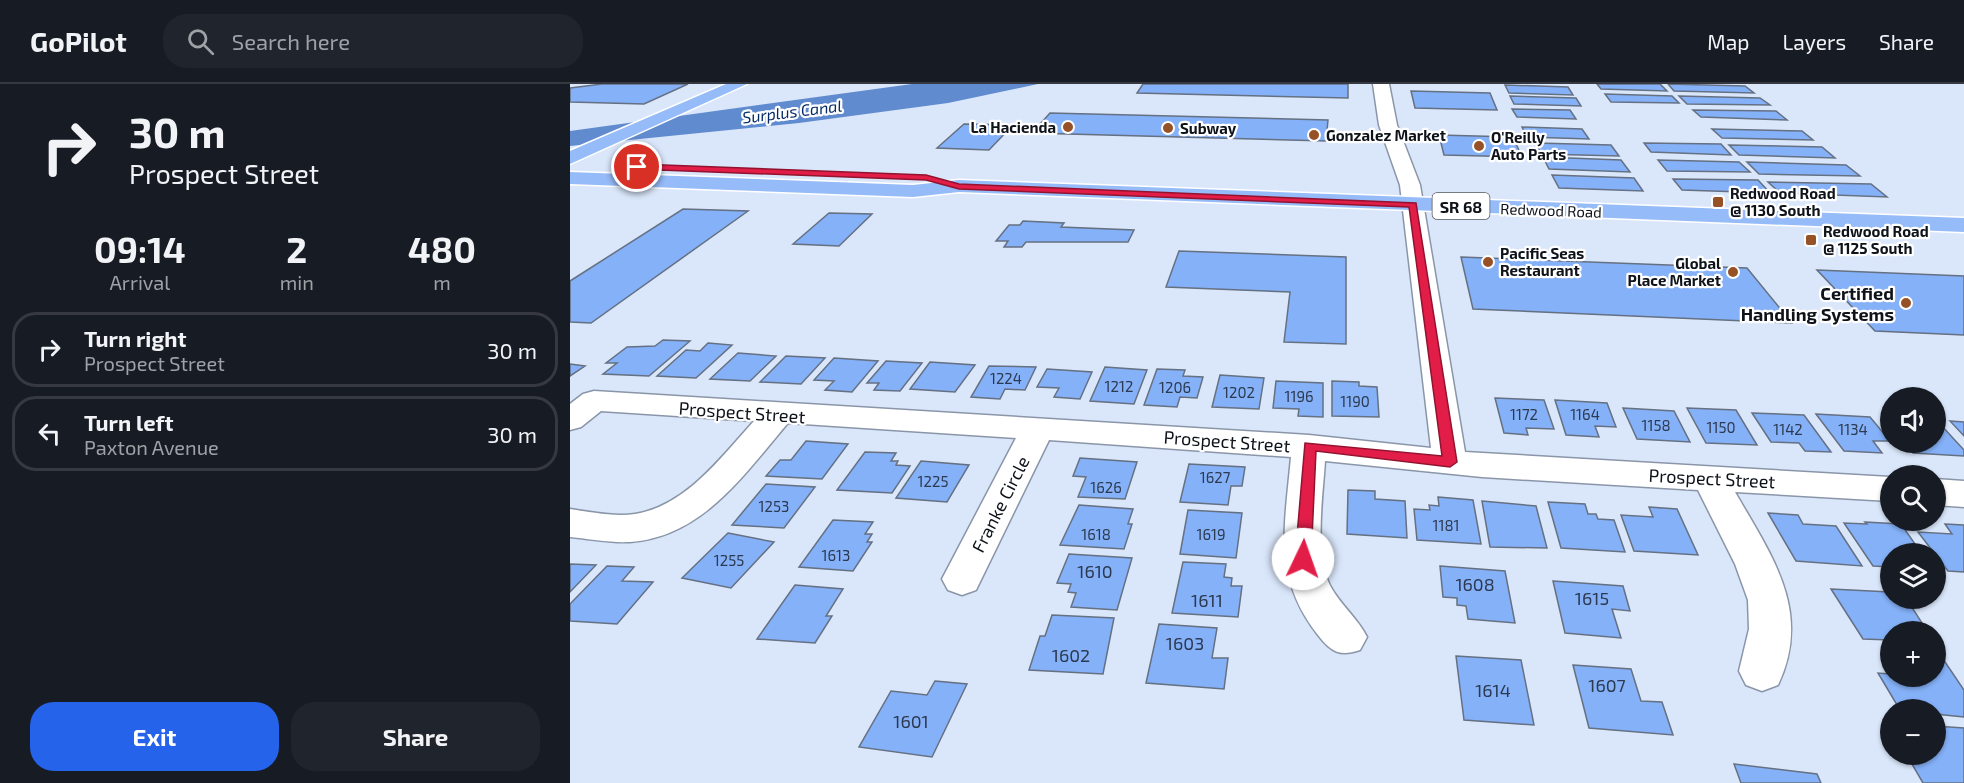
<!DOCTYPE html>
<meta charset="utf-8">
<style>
body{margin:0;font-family:"Exo 2",sans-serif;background:#20242c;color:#f1f3f6;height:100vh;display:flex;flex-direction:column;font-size:22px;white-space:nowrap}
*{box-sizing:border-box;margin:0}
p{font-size:20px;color:#9ea1a6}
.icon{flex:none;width:33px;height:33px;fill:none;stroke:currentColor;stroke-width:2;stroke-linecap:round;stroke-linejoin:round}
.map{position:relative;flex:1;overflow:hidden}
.sheet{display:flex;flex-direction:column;background:#171b24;width:570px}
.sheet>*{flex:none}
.guide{background:#171b24;color:#f1f3f6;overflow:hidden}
.tools{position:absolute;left:1310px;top:303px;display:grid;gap:12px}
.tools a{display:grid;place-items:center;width:66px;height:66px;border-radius:50%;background:#171b24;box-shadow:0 2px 4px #0004;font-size:30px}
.pin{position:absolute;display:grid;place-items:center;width:51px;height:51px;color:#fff;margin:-26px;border:3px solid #fff;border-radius:50%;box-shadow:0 2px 6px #0007}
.me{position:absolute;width:66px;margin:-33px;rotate:3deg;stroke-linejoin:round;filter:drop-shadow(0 0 4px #0008)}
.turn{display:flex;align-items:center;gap:21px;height:126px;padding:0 30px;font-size:27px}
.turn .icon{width:78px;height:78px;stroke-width:2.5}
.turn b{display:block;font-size:42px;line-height:51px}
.eta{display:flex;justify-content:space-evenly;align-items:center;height:102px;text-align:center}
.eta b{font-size:36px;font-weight:700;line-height:42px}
.primary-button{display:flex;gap:12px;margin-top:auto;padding:12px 30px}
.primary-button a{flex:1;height:69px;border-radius:24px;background:#2563eb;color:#fff;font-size:24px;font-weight:700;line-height:69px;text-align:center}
.primary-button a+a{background:#20242c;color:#f1f3f6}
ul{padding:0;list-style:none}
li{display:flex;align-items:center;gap:18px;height:75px;margin:0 12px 9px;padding:0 18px;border:3px solid #363941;border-radius:24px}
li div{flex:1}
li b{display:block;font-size:22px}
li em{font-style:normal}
header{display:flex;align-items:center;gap:36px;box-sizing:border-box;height:84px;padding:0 30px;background:#171b24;border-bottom:2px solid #363941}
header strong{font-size:28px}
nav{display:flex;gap:33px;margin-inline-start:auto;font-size:21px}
.search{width:420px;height:54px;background:#20242c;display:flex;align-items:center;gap:15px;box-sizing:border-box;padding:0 21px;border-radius:24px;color:#9ea1a6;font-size:22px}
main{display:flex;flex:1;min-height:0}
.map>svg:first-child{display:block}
</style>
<header>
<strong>GoPilot</strong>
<div class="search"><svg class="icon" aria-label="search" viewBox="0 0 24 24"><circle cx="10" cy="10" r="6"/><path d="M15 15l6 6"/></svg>Search here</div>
<nav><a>Map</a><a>Layers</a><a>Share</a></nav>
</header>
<main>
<section class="sheet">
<div class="guide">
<div class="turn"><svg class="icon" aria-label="right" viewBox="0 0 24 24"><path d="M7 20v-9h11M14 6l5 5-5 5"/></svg><div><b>30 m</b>Prospect Street</div></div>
</div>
<div class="eta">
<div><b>09:14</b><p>Arrival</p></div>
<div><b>2</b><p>min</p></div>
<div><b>480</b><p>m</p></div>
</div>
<ul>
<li><svg class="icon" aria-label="right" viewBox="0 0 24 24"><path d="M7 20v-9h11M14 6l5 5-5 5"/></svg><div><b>Turn right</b><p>Prospect Street</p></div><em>30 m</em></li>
<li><svg class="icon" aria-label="left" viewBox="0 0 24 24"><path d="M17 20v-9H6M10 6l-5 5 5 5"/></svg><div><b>Turn left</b><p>Paxton Avenue</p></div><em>30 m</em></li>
</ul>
<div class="primary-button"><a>Exit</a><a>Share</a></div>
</section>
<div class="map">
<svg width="1394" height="699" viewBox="0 0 1394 699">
<rect width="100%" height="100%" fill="#dae7fb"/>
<!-- water -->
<path fill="#618bcf" d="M342,0h126l-90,19 -149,20 -229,23v-15z"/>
<!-- building -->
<g fill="#85b1f8" stroke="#657082" stroke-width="1.5">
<path d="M32,0h86l-44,20 -74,-2v-14z"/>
<path d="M573,0h205v14l-211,-5z"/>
<path d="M1027,0h63l7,7 -66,-2z"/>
<path d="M1098,0l77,2 9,7 -80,-2z"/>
<path d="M935,1l63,2 5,8 -64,-2z"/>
<path d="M841,7l79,2 7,17 -82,-2z"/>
<path d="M1035,10l67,2 7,7 -68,-1z"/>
<path d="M940,12l66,2 5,8 -67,-2z"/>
<path d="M1109,12l81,2 10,7 -83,-1z"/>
<path d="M942,25l58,1 6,9 -59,-2z"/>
<path d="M1123,26l83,1 11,9 -86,-3z"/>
<path d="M480,29l278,7 -2,21 -294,-8z"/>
<path d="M394,40l49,1 -24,25 -52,-2z"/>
<path d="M952,43l60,2 7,10 -62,-2z"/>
<path d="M1142,45l90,2 11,9 -91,-2z"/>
<path d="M869,51l74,2 9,20 -78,-2z"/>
<path d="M966,59l75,2 8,11 -78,-2z"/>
<path d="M1074,59l77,1 10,11 -80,-3z"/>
<path d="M1159,61l93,2 13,11 -96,-3z"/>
<path d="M973,73l78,3 9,12 -81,-3z"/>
<path d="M1088,76l81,2 11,10 -83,-1z"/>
<path d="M1177,78l99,3 14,11 -101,-2z"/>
<path d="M982,91l82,3 9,13 -84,-3z"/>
<path d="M1103,95l85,1 12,13 -88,-3z"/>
<path d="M1198,98l103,2 16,13 -107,-4z"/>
<path d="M113,125l65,2 -157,112 -21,-1v-41z"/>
<path d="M259,129l43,1 -33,32 -46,-2z"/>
<path d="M453,137l41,2 -3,4 73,3 -6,12h-102l-4,5h-18l4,-6h-12l13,-16h11z"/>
<path d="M609,167l167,6v87l-62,-2 6,-50 -124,-5z"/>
<path d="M891,173l286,11 45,55 -319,-14z"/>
<path d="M1247,186l147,6v59l-89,-4z"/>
<path d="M93,256l27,1 -41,35 -46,-2 14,-11h-11l21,-16 28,-1z"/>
<path d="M138,259l24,2 -36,33 -39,-2 29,-26 14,1z"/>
<path d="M168,269l38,3 -26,25 -40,-2z"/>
<path d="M216,272l39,2 -24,26 -41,-2z"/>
<path d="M264,274l44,3 -26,31 -27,-2 9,-9 -20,-1z"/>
<path d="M316,277l36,2 -22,28 -26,-1 5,-7h-12z"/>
<path d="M360,278l45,3 -20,27 -45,-3z"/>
<path d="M0,280l15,2 -15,10z"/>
<path d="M419,282l47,1 -11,23 -20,-1 -5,10 -29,-2z"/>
<path d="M535,283l42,3 -13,34 -44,-3z"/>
<path d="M477,285l45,3 -12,27 -26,-2 5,-9 -22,-1z"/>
<path d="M587,285l28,1 -2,6 20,1 -6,21 -17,-1 -3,10 -33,-2z"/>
<path d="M650,291l44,3 -5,31 -47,-2z"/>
<path d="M706,297l47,2v34l-25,-1 1,-7 -26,-1z"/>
<path d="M762,297l27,1v4l18,1 2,30 -47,-1z"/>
<path d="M925,314l49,2 10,29 -28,-1 2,7 -24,-2z"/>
<path d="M985,316l52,3 9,24 -21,-1 4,11 -33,-2z"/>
<path d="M1053,324l51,3 16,31 -53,-3z"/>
<path d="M1117,324l49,2 21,35 -51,-2z"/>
<path d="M1182,329l52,2 27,37 -26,-1 -6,-8 -28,-1z"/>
<path d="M1246,330l54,3 20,24h-17l9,12 -38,-2z"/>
<path d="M1380,337l14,1v14z"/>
<path d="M1365,339l5,1 24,26v6l-51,-3 -8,-11h30z"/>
<path d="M236,357l42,3 -26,35 -56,-3 14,-16h11z"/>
<path d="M295,368l31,1 -5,8h7l-2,4 14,1 -18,27 -55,-3z"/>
<path d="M510,374l57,4 -12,37 -47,-2 8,-20 -13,-1z"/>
<path d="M351,377l48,4 -22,37 -51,-4z"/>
<path d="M619,380l56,3 -3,19h-11l-3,19 -48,-3z"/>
<path d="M196,400l49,3 -31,41 -52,-3z"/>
<path d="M778,406l27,1v8l30,2 2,37 -60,-4z"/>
<path d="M868,413l35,3 8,44 -64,-4 -3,-31 16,1 -1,-5 10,1z"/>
<path d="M912,417l54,5 11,42 -57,-1z"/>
<path d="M978,418l37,2 3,10h8l2,5 16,1 11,32 -64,-4z"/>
<path d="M509,421l54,4 -5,15h4l-8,25 -64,-4z"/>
<path d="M1079,423l28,2 21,46 -64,-4 -13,-36 32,2z"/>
<path d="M618,426l54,3 -6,45 -56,-4z"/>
<path d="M1198,429l30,2 5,9 33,2 26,40 -66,-5z"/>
<path d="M263,436l40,2 -8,12h7l-5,8h5l-19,29 -54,-4z"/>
<path d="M1295,438l36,2 21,30h-32v13l-17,-1 -29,-43 23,1z"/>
<path d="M1375,440l19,1v47l-16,-1 -30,-39 34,2z"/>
<path d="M158,449l46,9 -43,46 -49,-10z"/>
<path d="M499,470l63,4 -15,52 -46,-3 5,-14 -8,-1 3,-8 -14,-1z"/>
<path d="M613,478l43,2 -2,13 8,1 -1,8h11l-4,31 -66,-4z"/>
<path d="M0,480l26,1 -26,27z"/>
<path d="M37,482l27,1 -12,14 31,1 -36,42 -47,-3v-17z"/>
<path d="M870,482l65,5 10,52 -47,-4 -2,-13 -9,-1v-7l-14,-1z"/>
<path d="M983,497l70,5 7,25 -18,-2 9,29 -56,-5z"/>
<path d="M225,501l48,4 -17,27h6l-17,27 -58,-4z"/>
<path d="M1261,505l59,3v6h16l16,25h-4l6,9h-34v8l-27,-1z"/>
<path d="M482,531l62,3 -11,56 -74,-4 11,-34h5z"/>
<path d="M589,540l58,4 -5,30h16l-4,31 -78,-6z"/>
<path d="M1365,569h4l25,37v27l-29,-3v-4h-35l-22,-37 12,1v2h45z"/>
<path d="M886,572l65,4 13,65 -70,-5z"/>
<path d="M1003,581l58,4 10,32 21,1 11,33 -84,-7z"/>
<path d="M365,597l32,3 -35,73 -73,-10 32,-56 36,4z"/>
<path d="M1365,642l29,2v55h-41l-14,-24 16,1 -3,-6h13z"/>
<path d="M1164,680l83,10 4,9h-80z"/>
</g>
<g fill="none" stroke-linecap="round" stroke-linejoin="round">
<defs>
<g id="minor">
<path d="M803,0h16l8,41 23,60 45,267 425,25v24l-155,-9c36,63 78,119 43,193l-16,6 -16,-6 -7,-14 10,-42 -1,-29 -13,-36 -37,-74 -216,-13 -157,-16c-2,35 -12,96 7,128 10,17 26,30 35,48l-7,13c-20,7 -29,2 -42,-15 -46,-58 -33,-110 -27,-178l-242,-17 -73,150 -14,5 -14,-5 -6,-11 74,-141 -228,-15c-43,50 -85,114 -158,119 -20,1 -40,-3 -60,-5v-28c21,3 44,8 65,5 51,-8 87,-58 119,-93l-153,-10 -20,16 -11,3v-26l13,-10 11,-3 715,44 122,13 -31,-263 -21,-60z"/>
<path d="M1365,395l29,2v26l-29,-2z"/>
</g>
<g id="major">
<path d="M156,0h21l-177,80v-13z"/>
<path d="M0,88l343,13 46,-5 1005,38v14l-1005,-40 -46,5 -343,-13z"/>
</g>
</defs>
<!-- minor casing -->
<use href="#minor" stroke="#8a96a8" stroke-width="3"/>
<!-- major casing -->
<use href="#major" stroke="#fff" stroke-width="3"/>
<!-- minor -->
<use href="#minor" fill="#fff" fill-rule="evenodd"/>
<!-- major -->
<use href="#major" fill="#95bbf8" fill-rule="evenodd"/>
</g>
<!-- route -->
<path fill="#e11d48" stroke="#92132f" stroke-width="1.5" d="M67,80l289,11 33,9 457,19 41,259 -7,5 -134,-16 -5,108 -8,6 -5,-2 -3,-4 10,-116 137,13 -33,-249 -450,-18 -33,-9 -292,-11z"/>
<!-- markers -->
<g fill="#965126" stroke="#fff" stroke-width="2">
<circle cx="498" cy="43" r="6"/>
<circle cx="598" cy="44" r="6"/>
<circle cx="744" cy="51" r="6"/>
<circle cx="909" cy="62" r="6"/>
<rect x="1142" y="112" width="12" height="12" rx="3"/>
<rect x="1235" y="150" width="12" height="12" rx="3"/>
<circle cx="918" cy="178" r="6"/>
<circle cx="1163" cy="188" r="6"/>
<circle cx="1336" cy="219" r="6"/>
</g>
<g text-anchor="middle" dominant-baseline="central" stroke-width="4.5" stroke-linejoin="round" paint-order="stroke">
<!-- far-poi labels -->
<g font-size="15" font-weight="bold" fill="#0e1219" stroke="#fff" text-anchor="start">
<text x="486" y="43" text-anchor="end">La Hacienda</text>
<text x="610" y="44">Subway</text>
<text x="756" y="51">Gonzalez Market</text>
<text x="921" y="53">O'Reilly<tspan x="921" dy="17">Auto Parts</tspan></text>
<text x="1160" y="109">Redwood Road<tspan x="1160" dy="17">@ 1130 South</tspan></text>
<text x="1253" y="147">Redwood Road<tspan x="1253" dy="17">@ 1125 South</tspan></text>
<text x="930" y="169">Pacific Seas<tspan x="930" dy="17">Restaurant</tspan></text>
<text x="1151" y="179" text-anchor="end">Global<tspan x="1151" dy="17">Place Market</tspan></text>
</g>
<!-- far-street labels -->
<g font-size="15" fill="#0e1219" stroke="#fff">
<text transform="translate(981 126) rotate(2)">Redwood Road</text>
</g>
<!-- number labels -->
<g font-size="15" fill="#2c3a51">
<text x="436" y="294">1224</text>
<text x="549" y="302">1212</text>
<text x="605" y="303">1206</text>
<text x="669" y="308">1202</text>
<text x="729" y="312">1196</text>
<text x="785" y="317">1190</text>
<text x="954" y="330">1172</text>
<text x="1015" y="330">1164</text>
<text x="1086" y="341">1158</text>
<text x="1151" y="343">1150</text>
<text x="1218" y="345">1142</text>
<text x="1283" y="345">1134</text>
<text x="645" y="393">1627</text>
<text x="363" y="397">1225</text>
<text x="536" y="403">1626</text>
<text x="204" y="422">1253</text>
<text x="876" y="441">1181</text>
<text x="526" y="450">1618</text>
<text x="641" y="450">1619</text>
<text x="266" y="471">1613</text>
<text x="159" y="476">1255</text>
</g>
<!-- far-water labels -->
<g font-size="16" font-style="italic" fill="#042b67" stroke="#fff">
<text transform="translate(222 27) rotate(-7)">Surplus Canal</text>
</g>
<!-- shield labels -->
<rect fill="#fff" stroke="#56595e" stroke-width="1.5" x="862.5" y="109" width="57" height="26" rx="4.5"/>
<g font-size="16" font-weight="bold" fill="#0e1219">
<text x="891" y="122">SR 68</text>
</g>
<!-- poi labels -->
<g font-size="18" font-weight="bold" fill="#0e1219" stroke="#fff" text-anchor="end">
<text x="1324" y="209">Certified<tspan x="1324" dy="21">Handling Systems</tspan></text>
</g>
<!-- street labels -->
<g font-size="18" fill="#0e1219" stroke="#fff">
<text transform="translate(172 328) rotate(4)">Prospect Street</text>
<text transform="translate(657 357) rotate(4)">Prospect Street</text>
<text transform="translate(1142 394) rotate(3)">Prospect Street</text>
<text transform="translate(430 420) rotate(-63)">Franke Circle</text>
</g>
<!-- near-number labels -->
<g font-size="18" fill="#2c3a51">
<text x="525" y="487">1610</text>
<text x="905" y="500">1608</text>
<text x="1022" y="514">1615</text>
<text x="637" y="516">1611</text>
<text x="615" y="559">1603</text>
<text x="501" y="571">1602</text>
<text x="1037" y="601">1607</text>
<text x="923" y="606">1614</text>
<text x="341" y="637">1601</text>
</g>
</g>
</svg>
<div class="tools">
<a><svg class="icon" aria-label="sound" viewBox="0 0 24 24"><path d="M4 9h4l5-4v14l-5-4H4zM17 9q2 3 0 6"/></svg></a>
<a><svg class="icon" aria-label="search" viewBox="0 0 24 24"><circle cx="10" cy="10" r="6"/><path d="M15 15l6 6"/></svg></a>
<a><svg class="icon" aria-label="layers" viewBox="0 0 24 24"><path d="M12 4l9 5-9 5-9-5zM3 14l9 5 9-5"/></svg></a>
<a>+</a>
<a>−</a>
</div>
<div class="pin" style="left:67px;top:83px;background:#d93025"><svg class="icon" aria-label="arrive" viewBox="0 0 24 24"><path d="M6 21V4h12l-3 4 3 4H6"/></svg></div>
<svg class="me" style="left:733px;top:475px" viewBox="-20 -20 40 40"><circle r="19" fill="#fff"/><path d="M0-13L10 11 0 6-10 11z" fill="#e11d48"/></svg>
</div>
</main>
